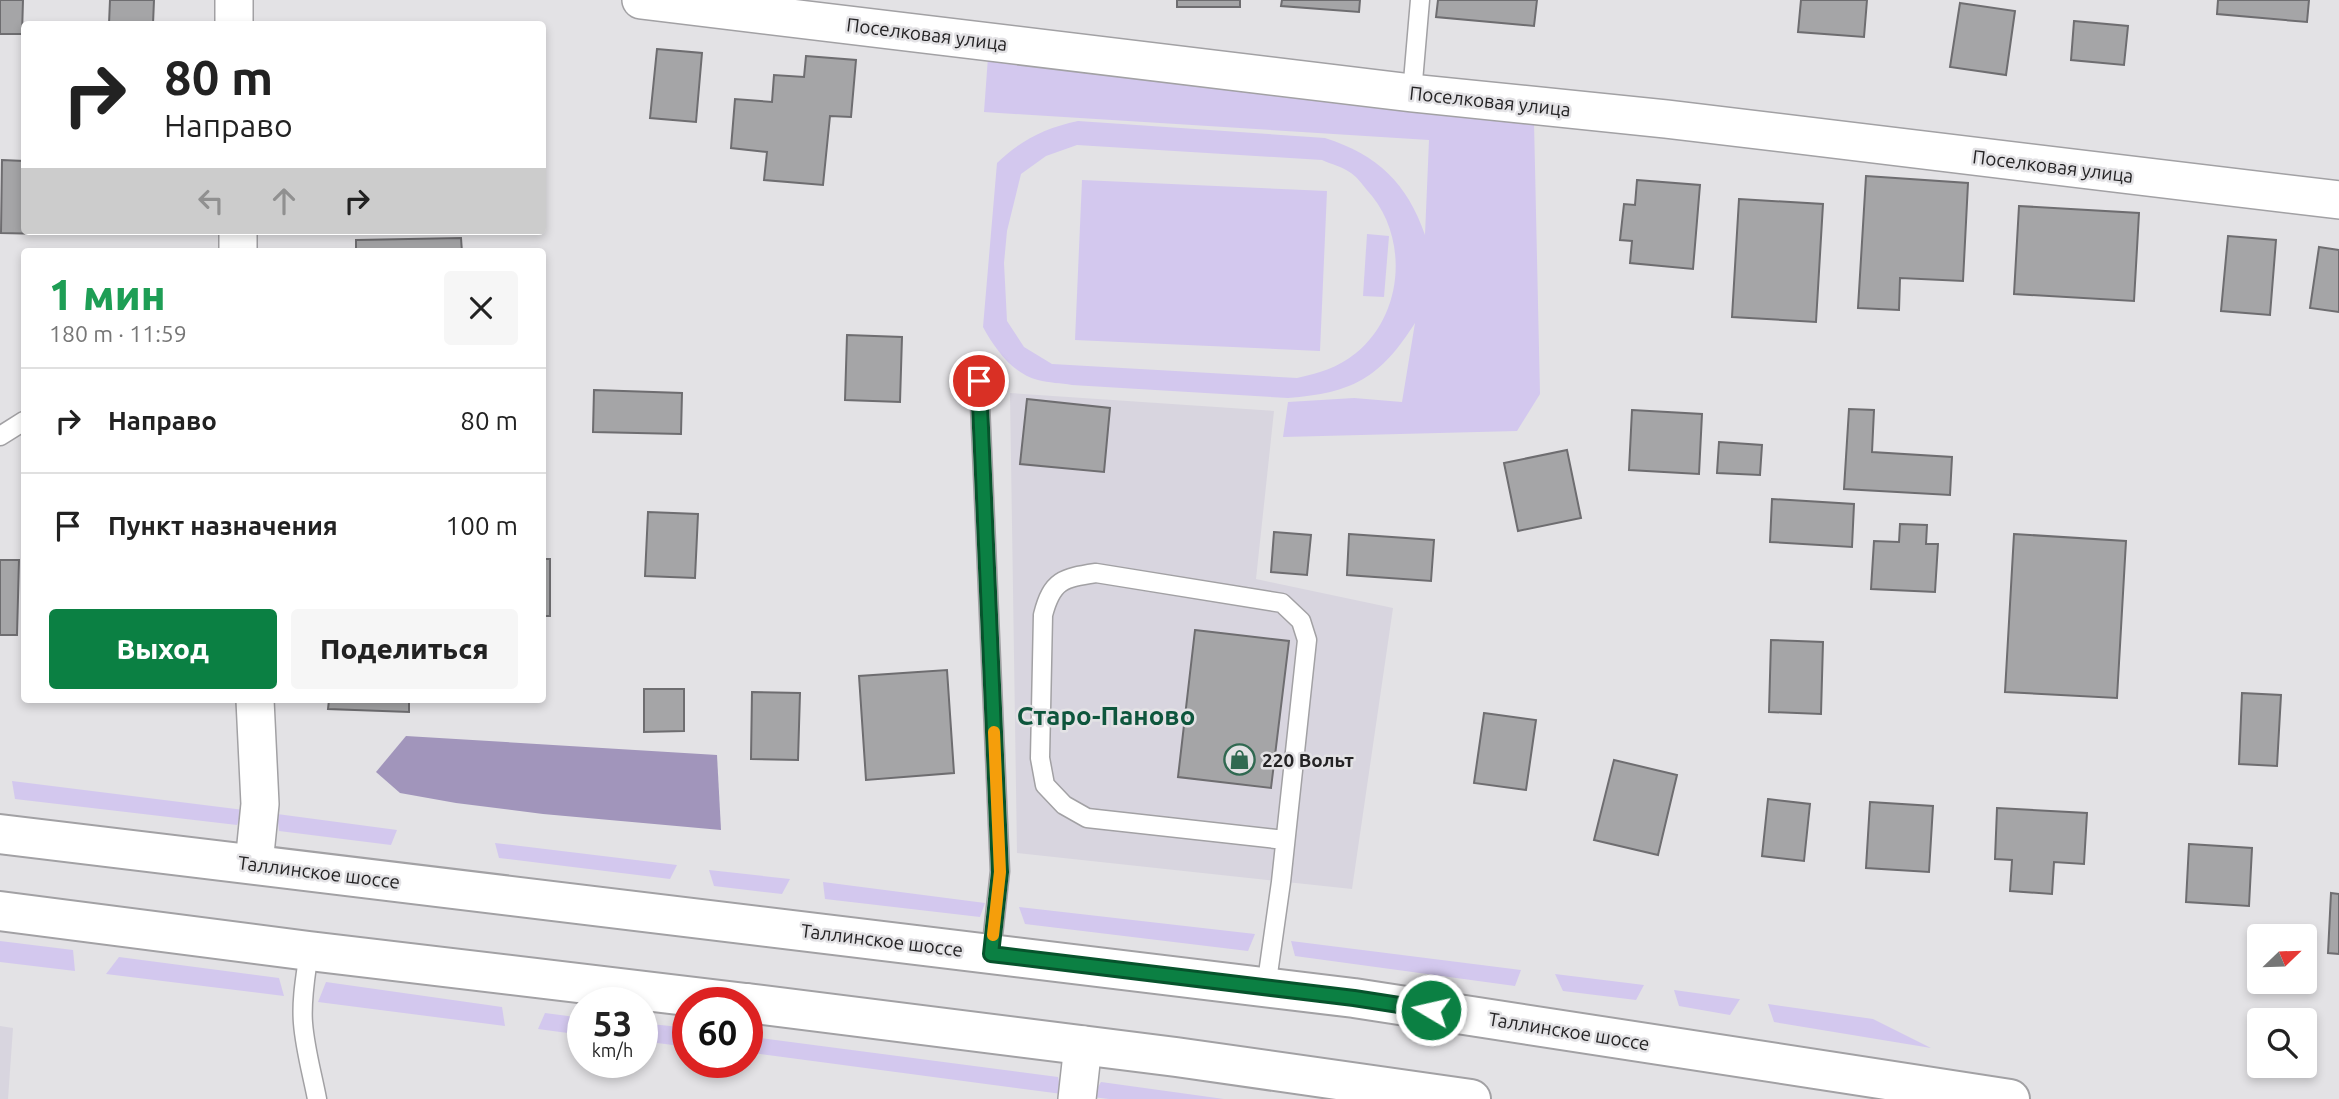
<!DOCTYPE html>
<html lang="ru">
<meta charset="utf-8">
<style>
body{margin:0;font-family:Ubuntu,sans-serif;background:#f6f6f6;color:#222;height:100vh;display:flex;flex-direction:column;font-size:26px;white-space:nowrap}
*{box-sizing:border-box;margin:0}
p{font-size:23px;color:#767676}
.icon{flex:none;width:38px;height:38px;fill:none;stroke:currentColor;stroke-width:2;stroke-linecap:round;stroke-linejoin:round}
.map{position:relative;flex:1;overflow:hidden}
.sheet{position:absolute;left:21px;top:248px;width:525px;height:455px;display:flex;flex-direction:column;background:#fff;border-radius:7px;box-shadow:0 4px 10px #0003}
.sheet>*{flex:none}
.guide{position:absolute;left:21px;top:21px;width:525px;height:214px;border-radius:7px;box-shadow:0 4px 10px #0003;background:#fff;color:#222;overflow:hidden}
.needle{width:46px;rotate:67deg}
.fabs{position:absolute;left:2247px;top:924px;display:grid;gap:14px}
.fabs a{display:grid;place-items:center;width:70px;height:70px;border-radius:7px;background:#fff;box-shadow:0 4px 10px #0003;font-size:35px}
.speed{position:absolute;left:567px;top:987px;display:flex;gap:14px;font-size:35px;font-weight:700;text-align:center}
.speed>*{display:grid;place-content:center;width:91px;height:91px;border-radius:50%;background:#fff;box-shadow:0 4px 10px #0003;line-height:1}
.speed small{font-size:18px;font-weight:400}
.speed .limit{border:10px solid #d22;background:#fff;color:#111}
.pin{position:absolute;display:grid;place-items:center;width:60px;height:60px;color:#fff;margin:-30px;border:4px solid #fff;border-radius:50%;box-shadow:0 2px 7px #0007}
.me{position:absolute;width:77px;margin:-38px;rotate:279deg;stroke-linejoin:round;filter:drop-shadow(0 0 5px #0008)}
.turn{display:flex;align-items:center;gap:24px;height:147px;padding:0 28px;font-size:32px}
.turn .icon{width:91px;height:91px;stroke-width:2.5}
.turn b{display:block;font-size:49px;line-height:60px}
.lanes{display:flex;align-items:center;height:66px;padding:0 28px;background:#0003;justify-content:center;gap:35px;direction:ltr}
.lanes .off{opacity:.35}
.round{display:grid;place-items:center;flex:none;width:74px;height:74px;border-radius:7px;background:#f6f6f6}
.summary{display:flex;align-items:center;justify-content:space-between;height:119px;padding:0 28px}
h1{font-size:42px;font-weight:800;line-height:52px;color:#1e9e55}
.primary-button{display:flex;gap:14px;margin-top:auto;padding:14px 28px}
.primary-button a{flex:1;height:80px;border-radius:7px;background:#0b8043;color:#fff;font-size:28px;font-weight:800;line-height:80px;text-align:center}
.primary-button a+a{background:#f6f6f6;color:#222}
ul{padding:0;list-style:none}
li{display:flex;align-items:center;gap:21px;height:105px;padding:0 28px;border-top:2px solid #e0e0e0}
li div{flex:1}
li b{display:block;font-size:26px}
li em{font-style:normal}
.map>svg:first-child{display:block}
</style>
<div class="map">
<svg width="2339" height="1099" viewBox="0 0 2339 1099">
<rect width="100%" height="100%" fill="#e3e2e5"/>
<!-- built -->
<g fill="#d8d5df">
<path d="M1010,393l264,18 -18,168 137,29 -41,281 -335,-36z"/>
<path d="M0,1026l13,2 -5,71h-8z"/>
</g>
<!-- green -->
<g fill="#d3c8ee" fill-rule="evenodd">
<path d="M988,57l546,65 6,272 -23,37 -234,6 5,-35 66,-4 48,4 13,-79c-35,55 -62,70 -127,75l-216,-13c-11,-2 -23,-2 -34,-5 -25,-6 -43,-31 -55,-53l14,-164c24,-23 48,-35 81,-42l247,17c53,17 82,45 100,97l4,-95 -445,-28zM1077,145l245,15c9,4 21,7 29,13 6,4 11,11 15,16 43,45 39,124 -10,164 -19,15 -36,20 -59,25l-245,-14 -28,-17 -17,-26 -3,-58 3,-32 14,-57 25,-18z"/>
<path d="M1082,180l245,11 -7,160 -245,-11z"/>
<path d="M1367,234l22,2 -5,61 -21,-1z"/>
<path d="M12,781l232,29 -7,15 -222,-26z"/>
<path d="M277,814l120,16 -6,15 -112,-14z"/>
<path d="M495,843l182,22 -7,14 -171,-21z"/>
<path d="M709,870l81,9 -8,15 -68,-8z"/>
<path d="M823,882l162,21 -5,14 -155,-18z"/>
<path d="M1019,907l236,27 -7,17 -223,-27z"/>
<path d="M0,941l73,9 2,21 -75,-9z"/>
<path d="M1291,941l230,29 -6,16 -220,-30z"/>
<path d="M119,957l160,21 5,18 -178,-22z"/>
<path d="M1555,974l89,11 -8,15 -73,-9z"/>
<path d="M326,982l176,25 3,19 -187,-24z"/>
<path d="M1674,990l65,9h1l-10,16 -51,-9z"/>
<path d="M1768,1004l105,15 58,29 -157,-26z"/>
<path d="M545,1013l38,5v17l-45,-6z"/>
<path d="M642,1023l46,5v19l-46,-6z"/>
<path d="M760,1038l298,39 4,17 -309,-41z"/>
<path d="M1101,1082l123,17h-115l-17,-2z"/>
</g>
<!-- forest -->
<path fill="#a195bb" d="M406,736l311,19 4,75 -178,-16 -87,-11 -56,-10 -24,-21z"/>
<!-- building -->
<g fill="#a5a5a7" stroke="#6e6d70" stroke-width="2">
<path d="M0,0h23l-1,34h-22z"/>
<path d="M110,0h44l-1,24h-44z"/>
<rect x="1177" y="0" width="63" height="7"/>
<path d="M1282,0h78l-1,12 -78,-6z"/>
<path d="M1438,0h99l-3,26 -98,-9z"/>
<path d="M1801,0h66l-3,37 -66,-5z"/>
<path d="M2218,0h91l-2,22 -90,-8z"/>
<path d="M1960,3l55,8 -9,64 -56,-8z"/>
<path d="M2074,21l54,5 -4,39 -53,-5z"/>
<path d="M657,49l45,4 -6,69 -46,-4z"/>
<path d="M806,56l50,4 -5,57 -21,-1 -7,69 -59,-5 3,-28 -36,-4 4,-49 37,3 2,-27 30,2z"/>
<path d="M2,160l22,1v70h21v3l-44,-1z"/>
<path d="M1866,176l102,7 -5,98 -63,-3 -1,32 -41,-2z"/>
<path d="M1637,180l63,5 -7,84 -63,-6 2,-22 -12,-1 4,-36 11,1z"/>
<path d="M1739,199l84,5 -7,118 -84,-5z"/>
<path d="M2019,206l120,7 -5,88 -120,-7z"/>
<path d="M2228,236l48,4 -6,75 -49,-4z"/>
<path d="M461,238l1,14h-106v-12z"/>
<path d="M2319,247l20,3v62l-29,-4z"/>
<path d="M847,335l55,2 -2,65 -55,-2z"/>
<path d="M594,390l88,3 -1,41 -88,-2z"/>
<path d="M1027,399l83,9 -6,64 -84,-8z"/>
<path d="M1849,409l25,1 -2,42 80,5 -2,38 -106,-6z"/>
<path d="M1632,410l70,4 -3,60 -70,-4z"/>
<path d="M1719,442l43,3 -2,30 -43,-2z"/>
<path d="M1567,450l14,68 -63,13 -14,-68z"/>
<path d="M1772,499l82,5 -2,43 -82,-5z"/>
<path d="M648,512l50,2 -3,64 -50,-2z"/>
<path d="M1900,524l27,1 -1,19h12l-3,48 -64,-3 3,-48 25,1z"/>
<path d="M1274,532l37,3 -4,40 -36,-3z"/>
<path d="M1349,534l85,6 -3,41 -84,-6z"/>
<path d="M2014,534l112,7 -9,157 -112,-6z"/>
<rect x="542" y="559" width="8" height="57"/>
<path d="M0,560h19l-2,75h-17z"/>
<path d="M1195,630l94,11 -18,147 -93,-11z"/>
<path d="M1771,640l52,2 -2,72 -52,-2z"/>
<path d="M947,670l7,103 -88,7 -7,-104z"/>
<path d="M644,689h40v42l-40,1z"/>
<path d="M752,692l48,1 -2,67 -47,-1z"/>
<path d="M2242,693l39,2 -4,71 -38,-2z"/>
<path d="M329,700h80v12l-81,-3z"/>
<path d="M1484,713l52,7 -10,70 -52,-7z"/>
<path d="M1614,760l63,15 -19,80 -64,-15z"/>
<path d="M1768,799l42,5 -6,57 -42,-5z"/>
<path d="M1870,802l63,4 -4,66 -63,-4z"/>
<path d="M1997,808l90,5 -3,51 -30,-2 -2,32 -42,-3 2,-31 -17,-1z"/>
<path d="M2189,844l63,4 -3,58 -63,-4z"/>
<path d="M2331,893l8,1v60l-11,-1z"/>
</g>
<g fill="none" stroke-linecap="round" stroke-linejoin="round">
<defs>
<g id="service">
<path d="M1412,93l8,-93"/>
<path d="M979,381l21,490 -9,82"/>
<path d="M0,436l24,-15"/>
<path d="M309,951c-3,23 -8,48 -6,72 2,26 9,50 14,76"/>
<path d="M1266,988l15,-106 26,-242 -6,-19 -19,-18 -186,-30c-33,5 -44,7 -53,42l-3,143 5,27 19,20 23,13 198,22"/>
</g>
<g id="minor">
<path d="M234,0v24"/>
<path d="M641,0l771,93 254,26 673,81"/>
<path d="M238,231v21"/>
<path d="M254,864l6,-60 -5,-104"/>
<path d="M1077,1099l6,-54"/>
</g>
<g id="primary">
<path d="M0,834l1354,164 656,101"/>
<path d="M0,911l309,40 437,52"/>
<path d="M747,1003l429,54 295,42"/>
</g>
</defs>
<!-- service casing -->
<use href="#service" stroke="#a2a1a4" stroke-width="21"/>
<!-- minor casing -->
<use href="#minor" stroke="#a2a1a4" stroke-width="40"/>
<!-- primary casing -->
<use href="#primary" stroke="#a2a1a4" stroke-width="42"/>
<!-- service -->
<use href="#service" stroke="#fff" stroke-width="18"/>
<!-- minor -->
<use href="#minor" stroke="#fff" stroke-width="37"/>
<!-- primary -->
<use href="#primary" stroke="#fff" stroke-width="38"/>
</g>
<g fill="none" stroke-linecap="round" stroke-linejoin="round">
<defs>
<path id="route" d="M979,381l21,491 -9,82 363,44 77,12"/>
</defs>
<!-- route casing -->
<use href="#route" stroke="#07532c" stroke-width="18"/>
<!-- route -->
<use href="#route" stroke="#0b8043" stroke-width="12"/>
<!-- slow -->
<path stroke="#f59e0b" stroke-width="12" d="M993,935l7,-63 -6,-140"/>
</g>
<!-- icons -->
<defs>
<symbol id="shop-ring" viewBox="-11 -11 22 22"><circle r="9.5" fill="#e3e2e5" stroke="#306951" stroke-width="1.5"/><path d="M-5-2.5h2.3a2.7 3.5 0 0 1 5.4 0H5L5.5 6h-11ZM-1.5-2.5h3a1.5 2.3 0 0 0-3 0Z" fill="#306951"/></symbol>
</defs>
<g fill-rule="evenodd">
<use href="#shop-ring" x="1222" y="742" width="35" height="35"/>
</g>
<g text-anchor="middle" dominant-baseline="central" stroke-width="5" stroke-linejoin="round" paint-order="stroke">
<!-- street labels -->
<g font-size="19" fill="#242324" stroke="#e3e2e5">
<text transform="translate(927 34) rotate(7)">Поселковая улица</text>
<text transform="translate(1490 101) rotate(6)">Поселковая улица</text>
<text transform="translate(2053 166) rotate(7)">Поселковая улица</text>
<text transform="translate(319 872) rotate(7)">Таллинское шоссе</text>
<text transform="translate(882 940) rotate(7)">Таллинское шоссе</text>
<text transform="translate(1569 1031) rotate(9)">Таллинское шоссе</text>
</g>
<!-- poi labels -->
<g font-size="19" font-weight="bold" fill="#242324" stroke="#e3e2e5" text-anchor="start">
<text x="1262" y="760">220 Вольт</text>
</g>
<!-- district labels -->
<g font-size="26" font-weight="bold" fill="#0d553c" stroke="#e3e2e5">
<text x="1106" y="715">Старо-Паново</text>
</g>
</g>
</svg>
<div class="fabs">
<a><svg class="needle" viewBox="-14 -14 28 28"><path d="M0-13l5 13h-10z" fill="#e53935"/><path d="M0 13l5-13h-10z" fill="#767676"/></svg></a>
<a><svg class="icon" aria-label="search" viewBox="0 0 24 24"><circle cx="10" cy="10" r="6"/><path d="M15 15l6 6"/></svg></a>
</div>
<div class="speed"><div>53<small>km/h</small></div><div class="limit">60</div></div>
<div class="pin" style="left:979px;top:381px;background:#d93025"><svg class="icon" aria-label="arrive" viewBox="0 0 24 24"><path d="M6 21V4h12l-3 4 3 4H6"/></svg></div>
<svg class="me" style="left:1431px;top:1010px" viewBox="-20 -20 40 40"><circle r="17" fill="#0b8043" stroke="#fff" stroke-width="3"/><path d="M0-11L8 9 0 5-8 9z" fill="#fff"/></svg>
<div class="guide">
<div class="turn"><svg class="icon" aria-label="right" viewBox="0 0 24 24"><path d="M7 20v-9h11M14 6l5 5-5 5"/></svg><div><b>80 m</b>Направо</div></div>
<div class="lanes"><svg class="icon off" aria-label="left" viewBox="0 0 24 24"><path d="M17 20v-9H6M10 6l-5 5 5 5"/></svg><svg class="icon off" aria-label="ahead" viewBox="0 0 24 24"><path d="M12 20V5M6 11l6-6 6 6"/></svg><svg class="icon" aria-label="right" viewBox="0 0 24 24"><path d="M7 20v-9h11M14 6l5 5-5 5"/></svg></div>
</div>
<section class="sheet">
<div class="summary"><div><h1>1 мин</h1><p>180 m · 11:59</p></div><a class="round"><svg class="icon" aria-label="close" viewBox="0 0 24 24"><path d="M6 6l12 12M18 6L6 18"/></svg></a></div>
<ul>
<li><svg class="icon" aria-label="right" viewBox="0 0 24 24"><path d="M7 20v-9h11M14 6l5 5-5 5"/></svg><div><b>Направо</b></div><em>80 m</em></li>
<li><svg class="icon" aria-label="arrive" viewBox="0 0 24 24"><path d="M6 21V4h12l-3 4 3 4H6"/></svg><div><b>Пункт назначения</b></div><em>100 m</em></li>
</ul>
<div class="primary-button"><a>Выход</a><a>Поделиться</a></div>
</section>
</div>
